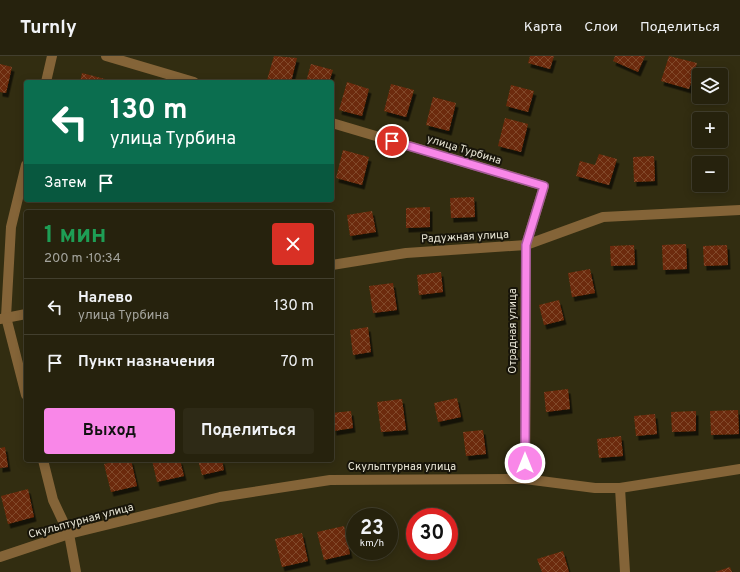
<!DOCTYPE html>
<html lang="ru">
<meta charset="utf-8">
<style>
body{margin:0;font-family:Overpass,sans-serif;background:#2e2a16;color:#f1f3f6;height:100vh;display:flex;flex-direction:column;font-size:15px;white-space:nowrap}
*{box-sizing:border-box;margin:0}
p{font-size:13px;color:#a4a49d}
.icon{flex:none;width:22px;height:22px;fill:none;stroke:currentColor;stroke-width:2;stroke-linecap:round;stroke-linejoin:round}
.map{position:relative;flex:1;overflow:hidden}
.details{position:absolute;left:24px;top:154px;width:310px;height:252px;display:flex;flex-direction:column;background:#26220d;border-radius:4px;box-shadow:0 2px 10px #0003,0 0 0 1px #423f2e}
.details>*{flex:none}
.hud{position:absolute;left:24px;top:24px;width:310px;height:122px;border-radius:4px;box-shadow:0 2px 10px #0003,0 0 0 1px #423f2e;background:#0b6e4f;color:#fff;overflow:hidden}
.controls{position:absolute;left:692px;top:12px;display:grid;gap:8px}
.controls a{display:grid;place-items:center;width:36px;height:36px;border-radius:4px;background:#26220d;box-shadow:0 2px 10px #0003,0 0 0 1px #423f2e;font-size:20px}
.speed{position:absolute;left:346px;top:452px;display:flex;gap:8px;font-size:20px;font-weight:700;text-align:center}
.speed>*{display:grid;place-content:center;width:52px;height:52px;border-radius:50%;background:#26220d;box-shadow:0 2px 10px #0003,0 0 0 1px #423f2e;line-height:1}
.speed small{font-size:10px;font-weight:400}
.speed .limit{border:6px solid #d22;background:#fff;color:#111}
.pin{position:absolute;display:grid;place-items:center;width:34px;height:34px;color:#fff;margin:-17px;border:2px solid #fff;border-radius:50%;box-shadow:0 1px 4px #0007}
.me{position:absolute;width:44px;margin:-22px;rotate:0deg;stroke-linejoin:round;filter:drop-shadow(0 0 3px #0008)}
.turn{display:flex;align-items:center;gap:14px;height:84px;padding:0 20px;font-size:18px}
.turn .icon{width:52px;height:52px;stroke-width:2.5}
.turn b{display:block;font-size:28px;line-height:34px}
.then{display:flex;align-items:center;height:38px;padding:0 20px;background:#0003;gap:8px;font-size:15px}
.round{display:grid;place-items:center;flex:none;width:42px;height:42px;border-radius:4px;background:#2e2a16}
.headline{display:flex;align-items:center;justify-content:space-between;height:68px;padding:0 20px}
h1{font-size:24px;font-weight:700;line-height:30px;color:#1e9e55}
.button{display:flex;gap:8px;margin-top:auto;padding:8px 20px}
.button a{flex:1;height:46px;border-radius:4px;background:#f987e8;color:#111;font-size:16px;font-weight:700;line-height:46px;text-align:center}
.button a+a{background:#2e2a16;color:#f1f3f6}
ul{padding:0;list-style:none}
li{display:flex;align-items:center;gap:12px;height:56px;padding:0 20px;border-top:1px solid #423f2e}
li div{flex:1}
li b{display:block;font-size:15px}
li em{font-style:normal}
header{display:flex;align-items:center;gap:24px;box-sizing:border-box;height:56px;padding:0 20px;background:#26220d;border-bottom:1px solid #423f2e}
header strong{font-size:19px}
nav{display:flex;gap:22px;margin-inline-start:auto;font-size:14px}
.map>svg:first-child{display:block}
</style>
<header>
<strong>Turnly</strong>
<nav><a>Карта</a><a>Слои</a><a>Поделиться</a></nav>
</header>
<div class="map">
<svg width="740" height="516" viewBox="0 0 740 516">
<defs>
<pattern id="building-cross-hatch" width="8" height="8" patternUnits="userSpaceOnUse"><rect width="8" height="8" fill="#6c2a09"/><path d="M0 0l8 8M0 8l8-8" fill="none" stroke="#81492c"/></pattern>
<filter id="shadow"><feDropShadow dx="2.5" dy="4.5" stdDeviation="0" flood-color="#0009"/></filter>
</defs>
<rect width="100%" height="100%" fill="#322d11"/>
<!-- building -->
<g fill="url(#building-cross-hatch)" filter="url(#shadow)">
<path d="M274,0l23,2 -6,24h-15l-9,-2z"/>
<path d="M530,0h24l-4,13 -22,-6z"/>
<path d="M615,0h30l-7,16 -25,-11z"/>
<path d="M669,0l28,7 -8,26 -28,-8z"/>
<path d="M0,8l12,3 -6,26 -6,-1z"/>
<path d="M311,8l22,6 -4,12h-23z"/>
<path d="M82,17l23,6 -1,3h-24z"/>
<path d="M347,26l22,7 -7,27 -23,-6z"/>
<path d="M391,28l23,6 -8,27 -22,-6z"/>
<path d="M511,29l23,6 -6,21 -22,-6z"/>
<path d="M433,41l23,6 -7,28 -23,-6z"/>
<path d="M505,62l23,6 -7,28 -23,-6z"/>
<path d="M343,94l26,7 -7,28 -26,-7z"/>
<path d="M599,98l18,5 -8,26 -33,-9 4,-15 15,4z"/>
<path d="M722,99v8h-24v-7z"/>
<path d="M654,100l1,25 -21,1 -1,-25z"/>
<path d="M474,141l1,20 -24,1 -1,-20z"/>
<path d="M430,151v20l-24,1v-20z"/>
<path d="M372,155l4,21 -26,4 -3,-21z"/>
<path d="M686,188l1,25 -24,1 -1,-25z"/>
<path d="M634,189l1,20 -24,1 -1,-20z"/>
<path d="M727,189l1,20 -24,1 -1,-20z"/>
<path d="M590,213l5,24 -23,4 -4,-24z"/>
<path d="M441,216l2,20 -24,3 -2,-20z"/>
<path d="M393,227l4,27 -24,3 -4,-27z"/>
<path d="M559,244l5,20 -20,5 -5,-20z"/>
<path d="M368,271l3,25 -18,3 -3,-25z"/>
<path d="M568,333l2,20 -24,3 -2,-20z"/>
<path d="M457,342l4,19 -23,5 -4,-19z"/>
<path d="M402,343l4,31 -25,2 -4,-30z"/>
<path d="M738,354l1,24 -28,1 -1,-24z"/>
<path d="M351,355l2,17 -19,3 -2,-18z"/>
<path d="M696,355v20l-24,1 -1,-20z"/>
<path d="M655,358l2,20 -21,2 -2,-20z"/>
<path d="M483,374l3,24 -20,2 -3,-24z"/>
<path d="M621,380l2,20 -24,2 -2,-19z"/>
<path d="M5,391l3,20 -8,1v-20z"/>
<path d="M122,404h9l6,26 -26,6 -7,-28z"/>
<path d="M152,404h28l4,16 -27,6z"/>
<path d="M198,404h24l2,10 -22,5z"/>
<path d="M28,433l6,28 -26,7 -7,-28z"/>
<path d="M344,470l6,28 -26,6 -7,-28z"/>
<path d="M302,477l6,28 -26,6 -7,-28z"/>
<path d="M563,495l6,21h-27l-5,-13z"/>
<path d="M730,511l2,5h-17z"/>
</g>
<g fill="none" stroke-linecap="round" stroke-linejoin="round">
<!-- minor -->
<g stroke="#846438" stroke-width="10">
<path d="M106,0l88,26"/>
<path d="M46,26l6,-26"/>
<path d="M332,67l212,63 -18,59 -1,234"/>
<path d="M26,109l-15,62 -5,90 20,78"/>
<path d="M332,209l74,-12 120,-8 77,-28 137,-7"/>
<path d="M0,263l26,-5"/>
<path d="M43,404l10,40 16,34 7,38"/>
<path d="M620,432l5,84"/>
<path d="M0,501l69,-23 151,-37 110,-17 195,-1 70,9h25l120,-19"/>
</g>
</g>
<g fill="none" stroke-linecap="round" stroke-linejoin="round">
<defs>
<path id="route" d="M392,85l152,45 -18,59 -1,218"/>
</defs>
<!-- route casing -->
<use href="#route" stroke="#a25897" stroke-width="10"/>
<!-- route -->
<use href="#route" stroke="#f987e8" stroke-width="7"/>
</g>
<g text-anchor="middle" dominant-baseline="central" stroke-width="4" stroke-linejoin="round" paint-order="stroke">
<!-- street labels -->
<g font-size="11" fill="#e9e6d6" stroke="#18150a">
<text transform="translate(464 94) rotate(17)">улица Турбина</text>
<text transform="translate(465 181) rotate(-3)">Радужная улица</text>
<text transform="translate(513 275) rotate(-90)">Отрадная улица</text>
<text x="402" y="411">Скульптурная улица</text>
<text transform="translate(81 465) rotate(-15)">Скульптурная улица</text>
</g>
</g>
</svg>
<div class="controls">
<a><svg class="icon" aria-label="layers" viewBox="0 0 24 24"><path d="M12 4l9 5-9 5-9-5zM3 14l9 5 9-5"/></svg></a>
<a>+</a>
<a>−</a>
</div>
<div class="speed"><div>23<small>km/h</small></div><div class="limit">30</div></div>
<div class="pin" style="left:392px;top:85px;background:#d93025"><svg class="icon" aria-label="arrive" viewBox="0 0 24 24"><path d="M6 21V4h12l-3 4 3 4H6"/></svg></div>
<svg class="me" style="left:525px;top:407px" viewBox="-20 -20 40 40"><circle r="17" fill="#f987e8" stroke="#fff" stroke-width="3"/><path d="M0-11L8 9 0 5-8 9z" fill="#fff"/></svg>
<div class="hud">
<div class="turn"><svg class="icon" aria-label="left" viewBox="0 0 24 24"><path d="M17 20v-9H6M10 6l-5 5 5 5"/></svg><div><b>130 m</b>улица Турбина</div></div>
<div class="then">Затем<svg class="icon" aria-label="arrive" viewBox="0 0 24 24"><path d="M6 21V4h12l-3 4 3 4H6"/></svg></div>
</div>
<section class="details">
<div class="headline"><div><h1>1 мин</h1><p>200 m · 10:34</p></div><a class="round" style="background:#d93025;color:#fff"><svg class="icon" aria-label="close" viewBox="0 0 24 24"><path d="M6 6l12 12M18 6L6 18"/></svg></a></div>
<ul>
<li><svg class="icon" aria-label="left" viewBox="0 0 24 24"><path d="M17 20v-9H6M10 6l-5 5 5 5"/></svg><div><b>Налево</b><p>улица Турбина</p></div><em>130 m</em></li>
<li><svg class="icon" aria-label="arrive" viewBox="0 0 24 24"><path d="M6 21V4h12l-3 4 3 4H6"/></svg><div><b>Пункт назначения</b></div><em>70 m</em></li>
</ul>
<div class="button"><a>Выход</a><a>Поделиться</a></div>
</section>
</div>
